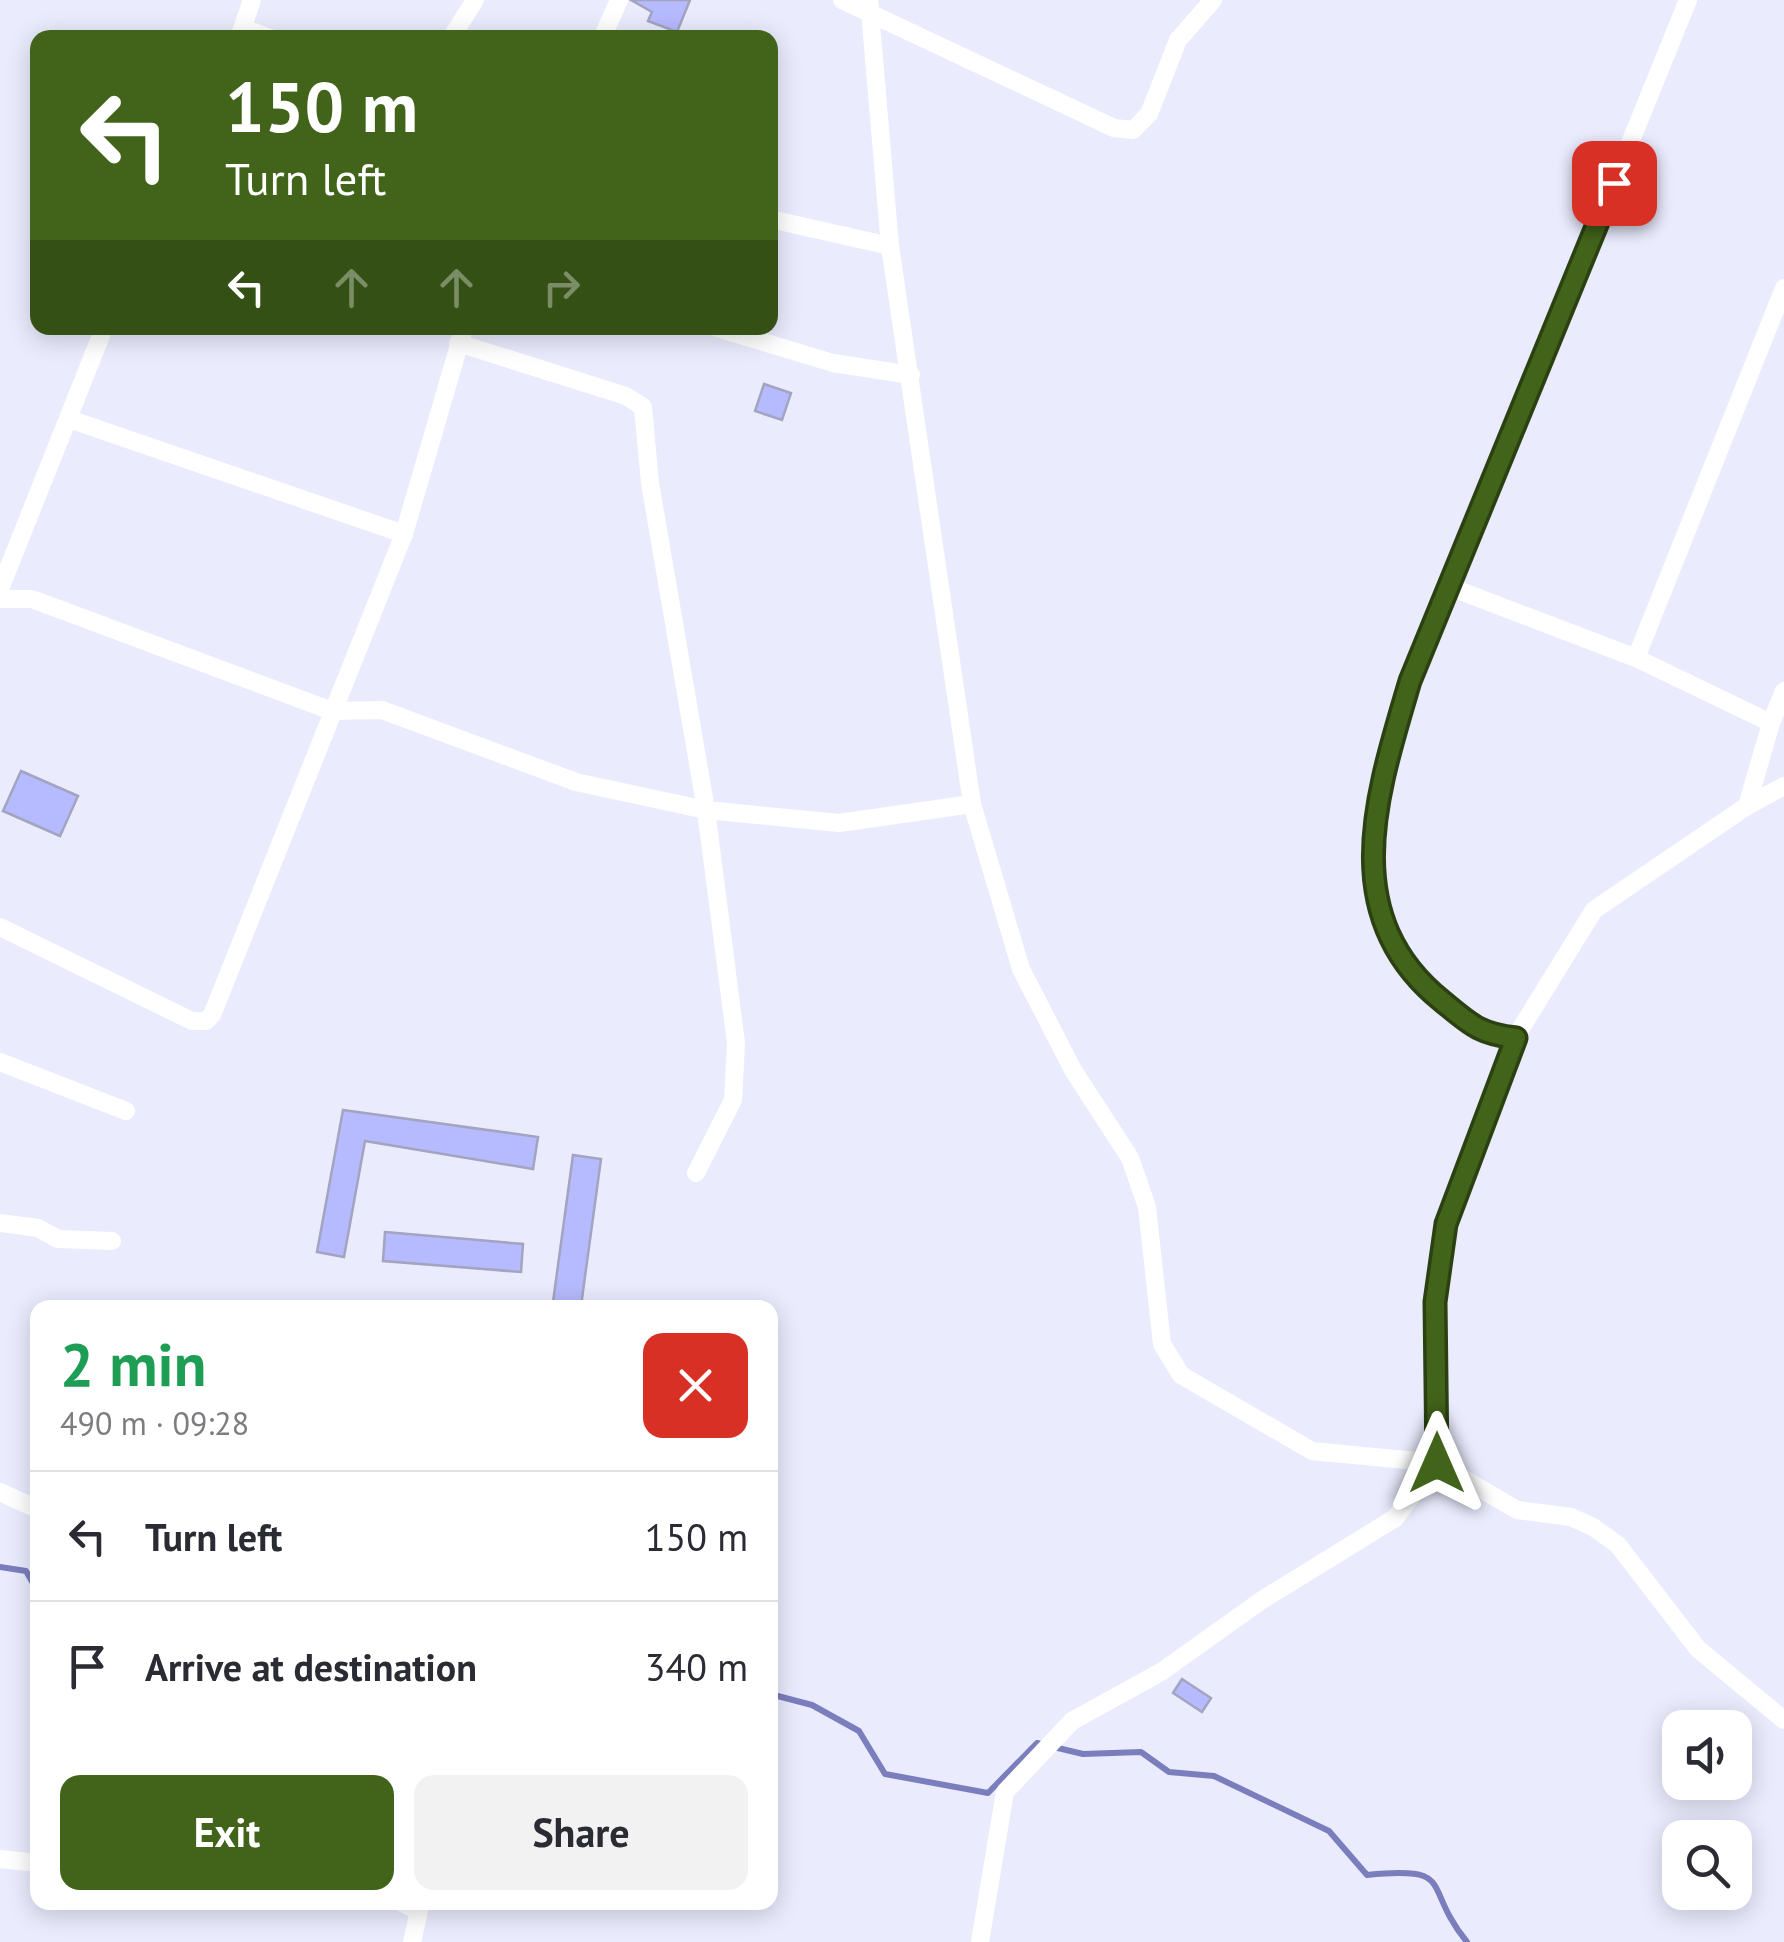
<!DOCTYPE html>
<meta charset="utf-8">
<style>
body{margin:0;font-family:"PT Sans",sans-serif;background:#f2f2f3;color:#2b2b33;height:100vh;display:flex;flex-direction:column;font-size:38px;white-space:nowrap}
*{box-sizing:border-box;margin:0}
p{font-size:32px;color:#7c7c81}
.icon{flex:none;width:55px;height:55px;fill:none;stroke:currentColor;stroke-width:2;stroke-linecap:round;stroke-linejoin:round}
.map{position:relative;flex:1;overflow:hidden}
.panel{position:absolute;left:30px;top:1300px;width:748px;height:610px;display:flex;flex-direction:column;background:#fff;border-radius:20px;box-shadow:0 5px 25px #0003}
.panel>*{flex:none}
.hud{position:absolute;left:30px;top:30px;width:748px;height:305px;border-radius:20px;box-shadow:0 5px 25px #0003;background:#42641a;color:#fff;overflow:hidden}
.tools{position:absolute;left:1662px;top:1710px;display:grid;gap:20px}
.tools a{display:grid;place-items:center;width:90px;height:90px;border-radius:20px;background:#fff;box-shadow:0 5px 25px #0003;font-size:50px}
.pin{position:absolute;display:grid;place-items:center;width:85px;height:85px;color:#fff;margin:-42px;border-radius:20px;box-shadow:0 5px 15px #0006}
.me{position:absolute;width:110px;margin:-55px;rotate:0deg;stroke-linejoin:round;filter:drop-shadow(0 0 8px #0008)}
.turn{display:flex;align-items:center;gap:35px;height:210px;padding:0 30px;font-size:45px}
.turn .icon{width:130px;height:130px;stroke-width:2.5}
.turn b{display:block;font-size:70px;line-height:85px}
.lanes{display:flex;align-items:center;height:95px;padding:0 30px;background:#0003;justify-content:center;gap:50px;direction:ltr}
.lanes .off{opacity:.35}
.round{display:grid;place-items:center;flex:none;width:105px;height:105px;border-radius:20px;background:#f2f2f3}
.head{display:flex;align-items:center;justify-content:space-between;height:170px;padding:0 30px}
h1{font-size:60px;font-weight:600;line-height:75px;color:#1e9e55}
.action{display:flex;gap:20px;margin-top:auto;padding:20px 30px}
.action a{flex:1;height:115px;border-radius:20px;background:#42641a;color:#fff;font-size:40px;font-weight:600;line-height:115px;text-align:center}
.action a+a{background:#f2f2f3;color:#2b2b33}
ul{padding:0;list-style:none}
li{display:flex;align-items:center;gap:30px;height:130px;padding:0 30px;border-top:2px solid #e1e1e2}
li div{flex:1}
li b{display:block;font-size:38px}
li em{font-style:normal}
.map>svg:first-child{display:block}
</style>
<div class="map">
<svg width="1784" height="1942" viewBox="0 0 1784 1942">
<rect width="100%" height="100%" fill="#eaecfe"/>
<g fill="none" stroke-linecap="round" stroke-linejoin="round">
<!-- stream -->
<g stroke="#7b7ebc" stroke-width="6">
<path d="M0,1567l26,4 12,21"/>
<path d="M770,1694l42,11 47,26 26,43 103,19 49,-50 46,11 58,-2 28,20 45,4 115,55 38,44c91,-9 54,11 100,67"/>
</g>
</g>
<!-- building -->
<g fill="#b6bafe" stroke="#a2a4c0" stroke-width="2.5">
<path d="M631,0h59l-13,32 -29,-11 4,-9z"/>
<path d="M764,384l27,9 -9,27 -27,-9z"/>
<path d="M21,771l57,25 -18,40 -57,-25z"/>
<path d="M343,1110l195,27 -5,32 -168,-28 -21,116 -27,-5z"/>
<path d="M573,1155l28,4 -20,147 -28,-4z"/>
<path d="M385,1232l138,12 -2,28 -138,-11z"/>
<path d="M1182,1679l29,19 -9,14 -29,-19z"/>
</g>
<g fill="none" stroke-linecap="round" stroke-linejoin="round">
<!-- minor -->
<g stroke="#fff" stroke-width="18">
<path d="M842,0l272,128 19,2 16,-16 29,-74 35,-40"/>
<path d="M869,0l21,246 82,558 49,165 52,101 57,88 17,49 15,137 19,31 131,76 125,12 80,47 54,7 22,10 25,18 80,104 86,71"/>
<path d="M1688,0l-238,587 186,71 148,-370"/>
<path d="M243,28l27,10"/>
<path d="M239,38l13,-38"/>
<path d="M451,38l24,-38"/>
<path d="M602,38l17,-38"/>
<path d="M770,219l120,27"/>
<path d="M717,328l116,35 78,12"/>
<path d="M458,343l168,53 17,11 7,76 56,327 30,233 -3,57 -37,73"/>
<path d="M69,419l335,115"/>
<path d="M1450,587l-40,94 -24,83 -16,86 13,68 30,60 71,57 31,3 79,-128 153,-104 24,-83"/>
<path d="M0,589l104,-261"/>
<path d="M0,599h32l300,112 50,-1 194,72 130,28 133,13 133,-19"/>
<path d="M1636,658l135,65 13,-32"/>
<path d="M1747,806l37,-20"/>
<path d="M0,927l192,94h14l6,-6 192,-481 60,-206"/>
<path d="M0,1062l126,49"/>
<path d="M0,1223l38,5 20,11 54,2"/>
<path d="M0,1492l35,16"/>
<path d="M0,1859l38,4"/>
<path d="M400,1902l18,9"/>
<path d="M412,1942l9,-40"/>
<path d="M980,1942l25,-150 67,-71 89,-49 101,-72 133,-82 42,-55 -2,-161 10,-78 70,-186"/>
</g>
</g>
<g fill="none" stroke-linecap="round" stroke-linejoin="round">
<defs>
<path id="route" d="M1437,1463l-2,-161 11,-78 70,-186c-37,-4 -46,-14 -74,-37 -107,-86 -65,-208 -32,-320l204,-498"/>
</defs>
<!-- route casing -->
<use href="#route" stroke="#2b4111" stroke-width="25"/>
<!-- route -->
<use href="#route" stroke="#42641a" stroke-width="18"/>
</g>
</svg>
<div class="tools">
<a><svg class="icon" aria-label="sound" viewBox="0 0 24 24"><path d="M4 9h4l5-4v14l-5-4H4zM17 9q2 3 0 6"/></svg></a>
<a><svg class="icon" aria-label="search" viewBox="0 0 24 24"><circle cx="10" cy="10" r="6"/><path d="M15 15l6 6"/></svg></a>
</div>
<div class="pin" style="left:1614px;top:183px;background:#d93025"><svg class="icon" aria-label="arrive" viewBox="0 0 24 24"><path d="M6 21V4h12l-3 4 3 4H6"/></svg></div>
<svg class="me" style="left:1437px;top:1463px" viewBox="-20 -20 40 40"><path d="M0-17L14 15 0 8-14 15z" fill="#42641a" stroke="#fff" stroke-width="4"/></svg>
<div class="hud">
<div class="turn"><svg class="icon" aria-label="left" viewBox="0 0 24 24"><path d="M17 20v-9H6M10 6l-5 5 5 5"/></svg><div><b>150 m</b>Turn left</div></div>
<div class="lanes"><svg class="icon" aria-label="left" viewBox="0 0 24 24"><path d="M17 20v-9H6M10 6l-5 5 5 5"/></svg><svg class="icon off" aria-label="ahead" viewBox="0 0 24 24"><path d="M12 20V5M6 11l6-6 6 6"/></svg><svg class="icon off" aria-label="ahead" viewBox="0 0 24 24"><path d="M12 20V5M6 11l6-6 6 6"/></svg><svg class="icon off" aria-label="right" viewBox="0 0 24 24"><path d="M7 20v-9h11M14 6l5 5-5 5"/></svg></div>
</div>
<section class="panel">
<div class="head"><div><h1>2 min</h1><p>490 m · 09:28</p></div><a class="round" style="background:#d93025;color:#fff"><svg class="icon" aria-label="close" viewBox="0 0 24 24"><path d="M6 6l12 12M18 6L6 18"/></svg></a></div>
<ul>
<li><svg class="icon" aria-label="left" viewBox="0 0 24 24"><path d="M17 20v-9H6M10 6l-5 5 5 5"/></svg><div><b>Turn left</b></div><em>150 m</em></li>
<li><svg class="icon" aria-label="arrive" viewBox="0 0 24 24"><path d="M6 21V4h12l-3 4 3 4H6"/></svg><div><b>Arrive at destination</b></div><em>340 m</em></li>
</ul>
<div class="action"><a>Exit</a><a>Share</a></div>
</section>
</div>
